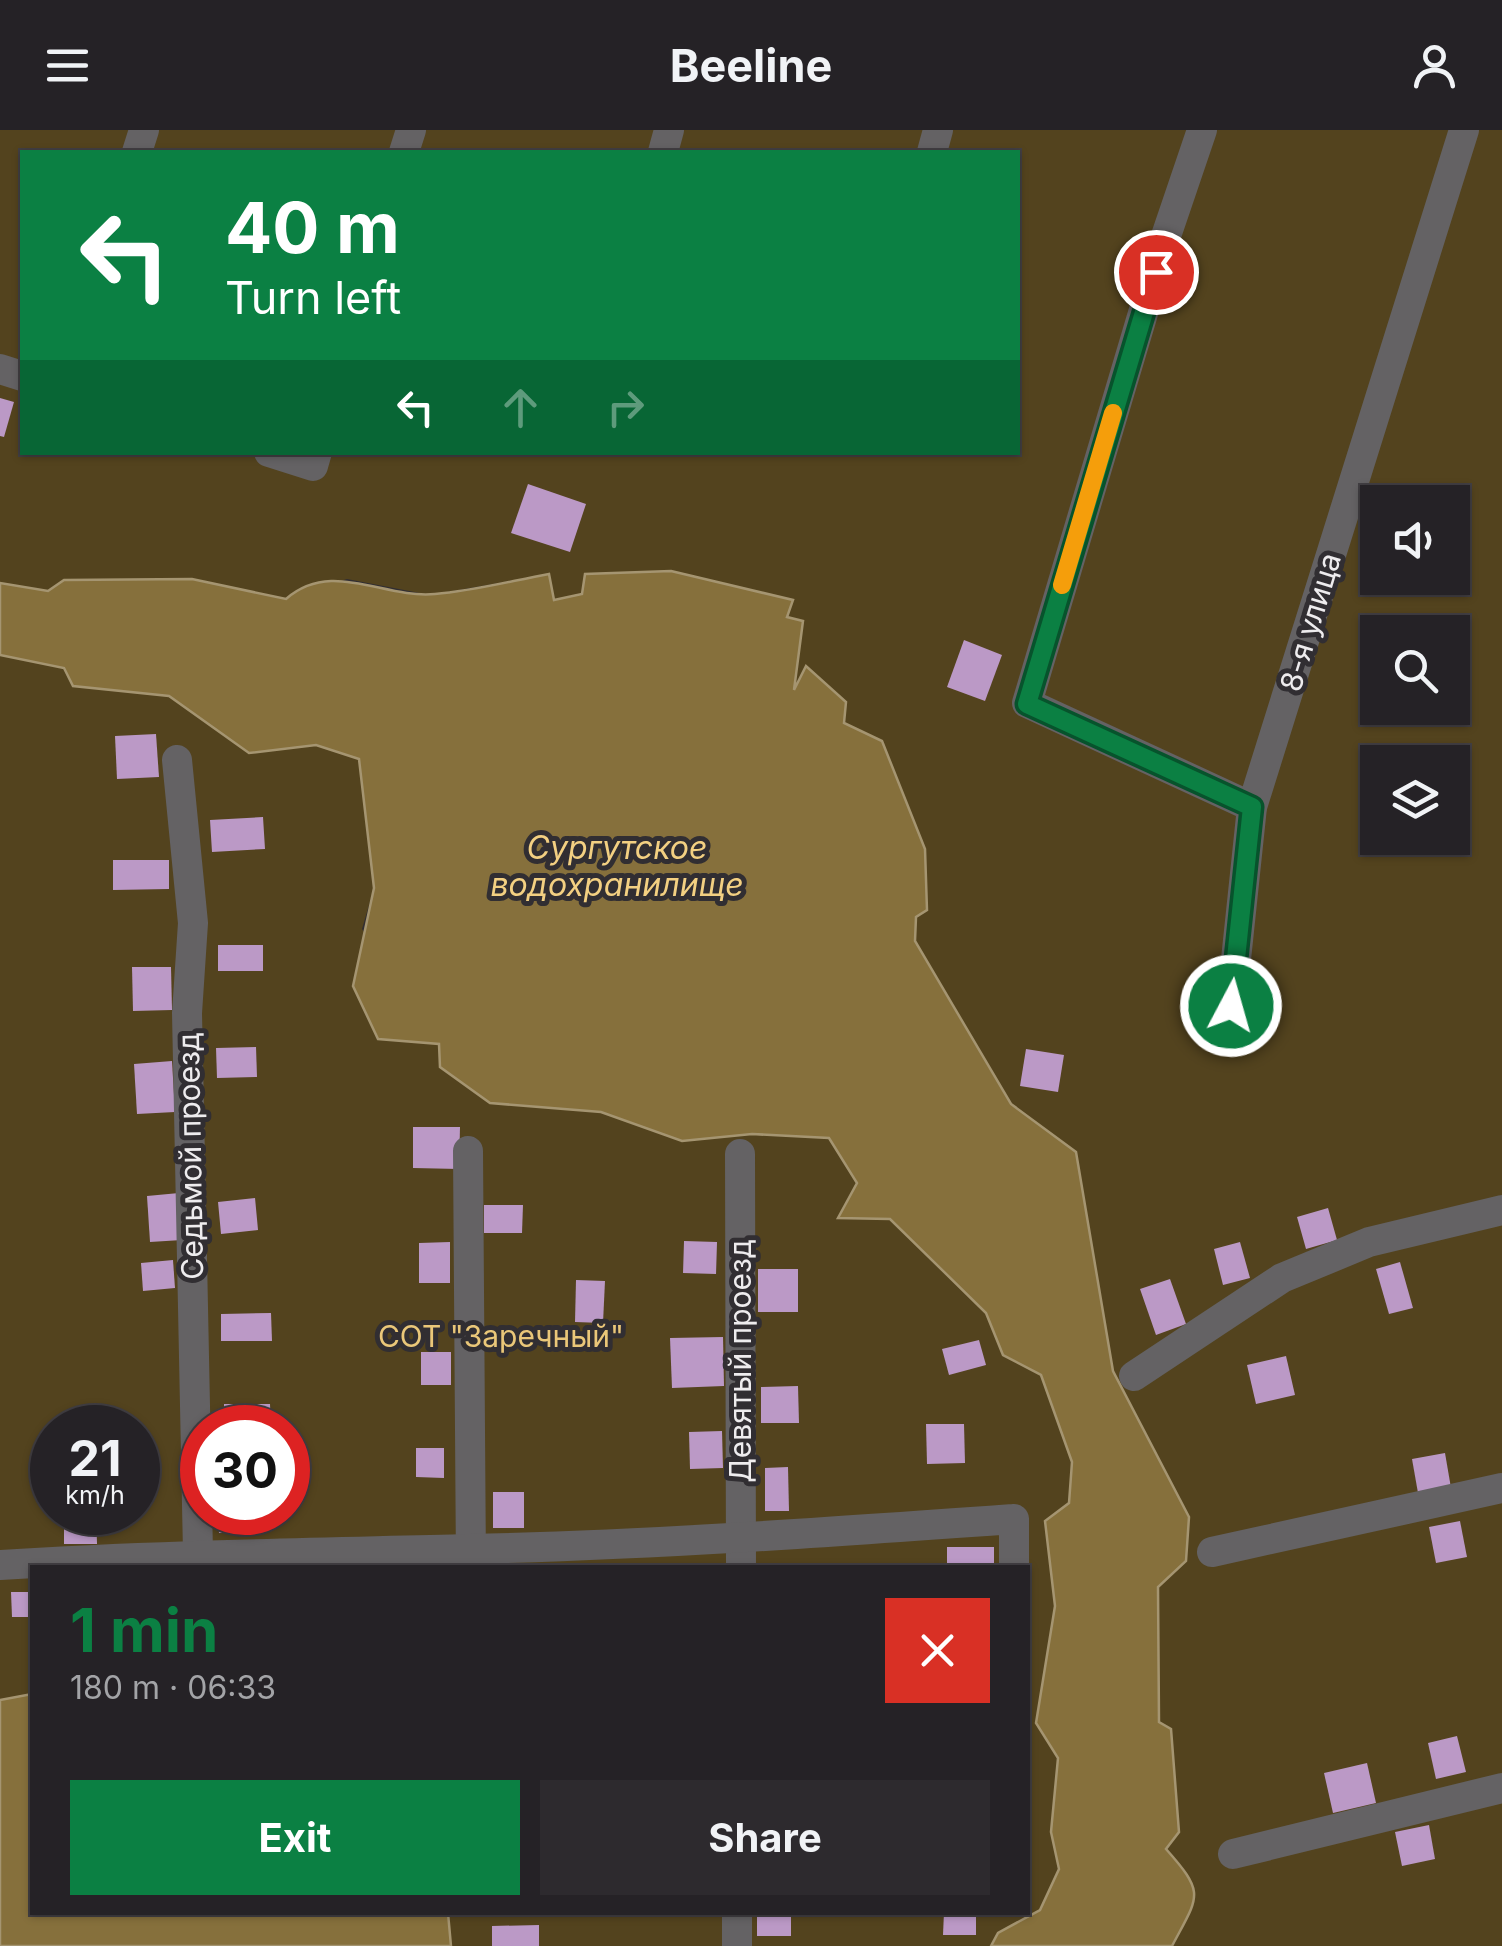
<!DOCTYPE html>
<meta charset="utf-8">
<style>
body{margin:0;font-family:Inter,sans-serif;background:#2d2a2e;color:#f1f3f6;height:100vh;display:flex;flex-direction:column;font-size:38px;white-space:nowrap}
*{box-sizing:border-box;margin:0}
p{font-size:32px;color:#a3a4a7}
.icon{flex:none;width:55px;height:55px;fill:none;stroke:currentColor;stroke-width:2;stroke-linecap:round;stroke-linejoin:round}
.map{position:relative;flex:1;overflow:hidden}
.panel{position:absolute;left:30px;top:1435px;width:1000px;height:350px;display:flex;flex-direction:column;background:#252226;border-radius:0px;box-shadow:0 2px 8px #0004,0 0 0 2px #423f43}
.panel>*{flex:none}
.hud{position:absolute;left:20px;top:20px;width:1000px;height:305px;border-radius:0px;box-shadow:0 2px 8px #0004,0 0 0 2px #423f43;background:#0b8043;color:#fff;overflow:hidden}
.controls{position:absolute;left:1360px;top:355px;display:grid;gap:20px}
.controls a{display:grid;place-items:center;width:110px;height:110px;border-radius:0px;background:#252226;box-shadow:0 2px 8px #0004,0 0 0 2px #423f43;font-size:50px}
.speed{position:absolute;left:30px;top:1275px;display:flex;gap:20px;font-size:50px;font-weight:700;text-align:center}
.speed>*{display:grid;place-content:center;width:130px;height:130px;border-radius:50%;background:#252226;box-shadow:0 2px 8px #0004,0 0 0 2px #423f43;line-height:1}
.speed small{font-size:25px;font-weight:400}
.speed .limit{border:15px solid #d22;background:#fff;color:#111}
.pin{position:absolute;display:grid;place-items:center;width:85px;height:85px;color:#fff;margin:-42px;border:5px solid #fff;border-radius:50%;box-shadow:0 2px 10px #0007}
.me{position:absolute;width:110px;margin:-55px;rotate:6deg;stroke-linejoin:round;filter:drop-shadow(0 0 8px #0008)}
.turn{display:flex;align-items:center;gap:35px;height:210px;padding:0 40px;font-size:45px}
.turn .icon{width:130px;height:130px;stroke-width:2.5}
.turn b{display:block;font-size:70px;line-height:85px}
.lanes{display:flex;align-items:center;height:95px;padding:0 40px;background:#0003;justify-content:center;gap:50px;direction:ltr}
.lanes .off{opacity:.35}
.round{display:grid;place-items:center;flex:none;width:105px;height:105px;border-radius:0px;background:#2d2a2e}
.summary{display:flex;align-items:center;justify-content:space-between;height:170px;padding:0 40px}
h1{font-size:60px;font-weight:700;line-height:75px;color:#0b8043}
.button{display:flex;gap:20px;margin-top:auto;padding:20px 40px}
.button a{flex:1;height:115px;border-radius:0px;background:#0b8043;color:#fff;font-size:40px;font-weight:700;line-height:115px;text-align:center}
.button a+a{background:#2d2a2e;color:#f1f3f6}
header{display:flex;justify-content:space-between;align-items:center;height:130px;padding:0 40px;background:#252226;font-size:45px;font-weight:700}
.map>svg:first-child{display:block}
</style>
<header><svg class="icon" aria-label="menu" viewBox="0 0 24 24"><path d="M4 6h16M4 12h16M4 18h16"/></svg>Beeline<svg class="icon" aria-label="person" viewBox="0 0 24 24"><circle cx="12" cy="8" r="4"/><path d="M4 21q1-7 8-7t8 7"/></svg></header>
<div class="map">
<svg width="1502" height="1816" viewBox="0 0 1502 1816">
<rect width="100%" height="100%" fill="#312e32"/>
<!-- green -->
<g fill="#53431e" fill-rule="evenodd">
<path d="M0,0h1502v1816h-330c27,-50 34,-53 -6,-97l13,-17 -8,-103 -12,-7 -1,-135 28,-26 3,-44 -76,-146 -37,-219 -65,-48 -96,-163 1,-24 -73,-194 3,-21 -40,-35 -13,28 9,-74 -220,-27 -29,6 -4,-26 -119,21 -83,-16 -61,20 -94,-20 -144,12 -48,-8zM22,22h996v300h-996zM1378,372h74v76h-74zM1378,502h74v76h-74zM1378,632h74v76h-74z"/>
<path d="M0,525l65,13 9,18 95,10 80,57 67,-8 43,14 15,129 -12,41 77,115 51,59 111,9 81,29 70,-7 77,4 28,45 33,36 96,94 17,42 38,20 31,87 -3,41 -23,18 9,85 -19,117 22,35 -7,74 8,36 -19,42 -42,23 -7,13h-540l-3,-33 580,-1v-344h-996v126l-32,6zM52,1298h86v84h-86zM202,1298h86v84h-86z"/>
</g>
<!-- water -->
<g fill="#86703c" stroke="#a59571" stroke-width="2.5">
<path d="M671,441l122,29 -6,17 16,4 -9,69 12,-24 40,36 -2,21 38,18 43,108 2,61 -11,7 -1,24 96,163 65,48 37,219 76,146 -3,44 -28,26 1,135 12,7 8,103 -13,17c40,45 33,46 6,97h-181l7,-13 42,-23 19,-41 -8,-37 7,-74 -22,-35 19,-117 -10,-85 24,-18 3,-41 -31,-87 -38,-20 -17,-42 -96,-94 -52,-1 19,-35 -28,-45 -77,-4 -70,7 -81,-29 -111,-9 -50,-36 -1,-23 -61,-5 -25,-53 21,-98 -15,-129 -43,-14 -67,8 -80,-57 -96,-10 -9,-18 -64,-13v-72l48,8 16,-11 128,-1 94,20c46,-40 97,0 149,-5 38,-3 76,-13 114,-20l5,26 28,-6 3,-20z"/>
<path d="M32,1564v218l416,1 3,33h-451v-246z"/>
</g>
<!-- building -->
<g fill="#bb99c6">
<path d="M0,268l14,4 -10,35 -4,-1z"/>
<path d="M528,354l58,20 -16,48 -59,-19z"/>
<path d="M964,510l38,15 -17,46 -38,-14z"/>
<path d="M156,604l3,43 -42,2 -2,-43z"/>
<path d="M263,687l2,32 -53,3 -2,-32z"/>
<path d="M113,730h56v29l-56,1z"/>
<rect x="218" y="815" width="45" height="26"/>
<path d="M132,837h39l1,43 -39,1z"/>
<path d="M256,917l1,30 -40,1 -1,-30z"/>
<path d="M1026,919l38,6 -6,37 -38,-6z"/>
<path d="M172,931l3,51 -38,2 -3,-50z"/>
<path d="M413,997h47l-1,42 -46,-1z"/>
<path d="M179,1063l3,47 -32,2 -3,-46z"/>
<path d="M255,1068l3,32 -37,4 -3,-32z"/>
<path d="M484,1075h39l-1,28h-38z"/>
<path d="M1328,1078l9,32 -31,9 -9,-32z"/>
<path d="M684,1111l33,1 -1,32 -33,-1z"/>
<path d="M450,1112v41h-31v-40z"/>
<path d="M1240,1112l10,36 -27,7 -9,-36z"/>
<path d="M173,1130l2,28 -32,3 -2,-28z"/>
<path d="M1400,1132l13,46 -24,6 -13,-45z"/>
<rect x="758" y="1139" width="40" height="43"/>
<path d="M1170,1149l16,45 -30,11 -16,-46z"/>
<path d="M576,1150l29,1 -2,42 -28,-1z"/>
<path d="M271,1183l1,28h-51v-27z"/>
<path d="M723,1207l1,49 -52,2 -2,-50z"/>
<path d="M979,1210l7,25 -37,10 -7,-26z"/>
<rect x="421" y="1222" width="30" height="33"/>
<path d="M1286,1226l9,39 -39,9 -9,-39z"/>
<path d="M798,1256l1,37h-38v-36z"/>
<path d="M224,1274h46l1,24h-47z"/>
<path d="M926,1294h38l1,39 -38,1z"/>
<path d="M722,1301l1,37 -33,1 -1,-37z"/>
<path d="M416,1318h28v30l-28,-1z"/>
<path d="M1445,1323l6,35 -33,5 -6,-34z"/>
<path d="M788,1337l1,44h-24v-43z"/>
<rect x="493" y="1362" width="31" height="36"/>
<path d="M64,1382h32l1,32h-33z"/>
<path d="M218,1382h33l1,19 -33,2z"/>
<path d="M1460,1391l7,36 -31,6 -7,-36z"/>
<rect x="947" y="1417" width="47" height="21"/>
<path d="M11,1462h21v25h-20z"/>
<path d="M1457,1606l9,36 -30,7 -8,-36z"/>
<path d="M1367,1633l9,40 -43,10 -9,-40z"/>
<path d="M1429,1695l6,34 -33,7 -7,-34z"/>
<rect x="757" y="1782" width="34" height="24"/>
<path d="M944,1782h32v23h-33z"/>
<path d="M539,1795v21h-47v-20z"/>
</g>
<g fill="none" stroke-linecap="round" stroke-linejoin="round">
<!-- minor -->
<g stroke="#646264" stroke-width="30">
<path d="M1202,0l-36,106 -139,467 225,104"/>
<path d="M137,22l7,-22"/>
<path d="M404,22l7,-22"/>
<path d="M663,22l6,-22"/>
<path d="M932,22l6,-22"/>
<path d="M0,239l22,7"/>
<path d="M269,322l44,14 4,-14"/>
<path d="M177,630l16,163 -6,90 11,540"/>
<path d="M1231,877l21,-200 212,-677"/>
<path d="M468,1021l3,417"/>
<path d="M740,1024l1,414"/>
<path d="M1134,1246l148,-98 87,-36 133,-32"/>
<path d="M1212,1422l290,-64"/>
<path d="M0,1435c157,-10 312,-12 469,-16 182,-4 363,-17 545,-30v49"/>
<path d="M1233,1724l269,-66"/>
<path d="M737,1816v-34"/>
</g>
</g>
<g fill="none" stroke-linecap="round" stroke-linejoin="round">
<defs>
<path id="route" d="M1156,142l-129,432 225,103 -21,199"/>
</defs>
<!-- route casing -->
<use href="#route" stroke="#07532c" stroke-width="25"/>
<!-- route -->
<use href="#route" stroke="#0b8043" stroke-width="18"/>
<!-- slow -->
<path stroke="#f59e0b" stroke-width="18" d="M1062,455l51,-172"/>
</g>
<g text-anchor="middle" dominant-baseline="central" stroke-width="10" stroke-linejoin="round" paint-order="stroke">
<!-- street labels -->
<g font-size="30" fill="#eeecee" stroke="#312e32">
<text transform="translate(1310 492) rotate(-73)">8-я улица</text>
<text transform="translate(190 1026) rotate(-91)">Седьмой проезд</text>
<text transform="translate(740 1231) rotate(-90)">Девятый проезд</text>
</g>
<!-- park labels -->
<g font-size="30" fill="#eac779" stroke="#312e32">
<text x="501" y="1206">СОТ "Заречный"</text>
</g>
<!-- water labels -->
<g font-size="32" font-style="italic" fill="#f3d082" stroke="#312e32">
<text x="617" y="717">Сургутское<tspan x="617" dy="37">водохранилище</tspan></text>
</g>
</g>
</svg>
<div class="controls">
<a><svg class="icon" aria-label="sound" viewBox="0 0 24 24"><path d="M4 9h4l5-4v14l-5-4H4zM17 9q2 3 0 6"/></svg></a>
<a><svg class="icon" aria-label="search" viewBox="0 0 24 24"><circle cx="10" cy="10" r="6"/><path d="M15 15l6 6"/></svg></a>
<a><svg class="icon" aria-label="layers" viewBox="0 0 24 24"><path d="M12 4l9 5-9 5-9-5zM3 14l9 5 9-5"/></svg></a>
</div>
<div class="speed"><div>21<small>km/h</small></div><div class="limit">30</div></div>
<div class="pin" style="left:1156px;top:142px;background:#d93025"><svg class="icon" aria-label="arrive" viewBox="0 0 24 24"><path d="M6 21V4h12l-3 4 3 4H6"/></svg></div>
<svg class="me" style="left:1231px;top:876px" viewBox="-20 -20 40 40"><circle r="17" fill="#0b8043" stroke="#fff" stroke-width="3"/><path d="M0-11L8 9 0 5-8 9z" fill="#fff"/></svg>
<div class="hud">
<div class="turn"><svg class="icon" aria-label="left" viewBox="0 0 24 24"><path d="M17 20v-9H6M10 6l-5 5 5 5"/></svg><div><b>40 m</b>Turn left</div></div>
<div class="lanes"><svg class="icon" aria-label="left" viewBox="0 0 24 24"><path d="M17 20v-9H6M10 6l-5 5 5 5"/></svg><svg class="icon off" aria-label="ahead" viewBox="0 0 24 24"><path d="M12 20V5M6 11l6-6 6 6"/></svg><svg class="icon off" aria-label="right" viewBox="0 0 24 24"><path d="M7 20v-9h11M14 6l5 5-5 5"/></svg></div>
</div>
<section class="panel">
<div class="summary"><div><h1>1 min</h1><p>180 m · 06:33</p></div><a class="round" style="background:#d93025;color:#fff"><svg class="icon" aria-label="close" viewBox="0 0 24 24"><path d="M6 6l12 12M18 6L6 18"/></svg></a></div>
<div class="button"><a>Exit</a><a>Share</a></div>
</section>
</div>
